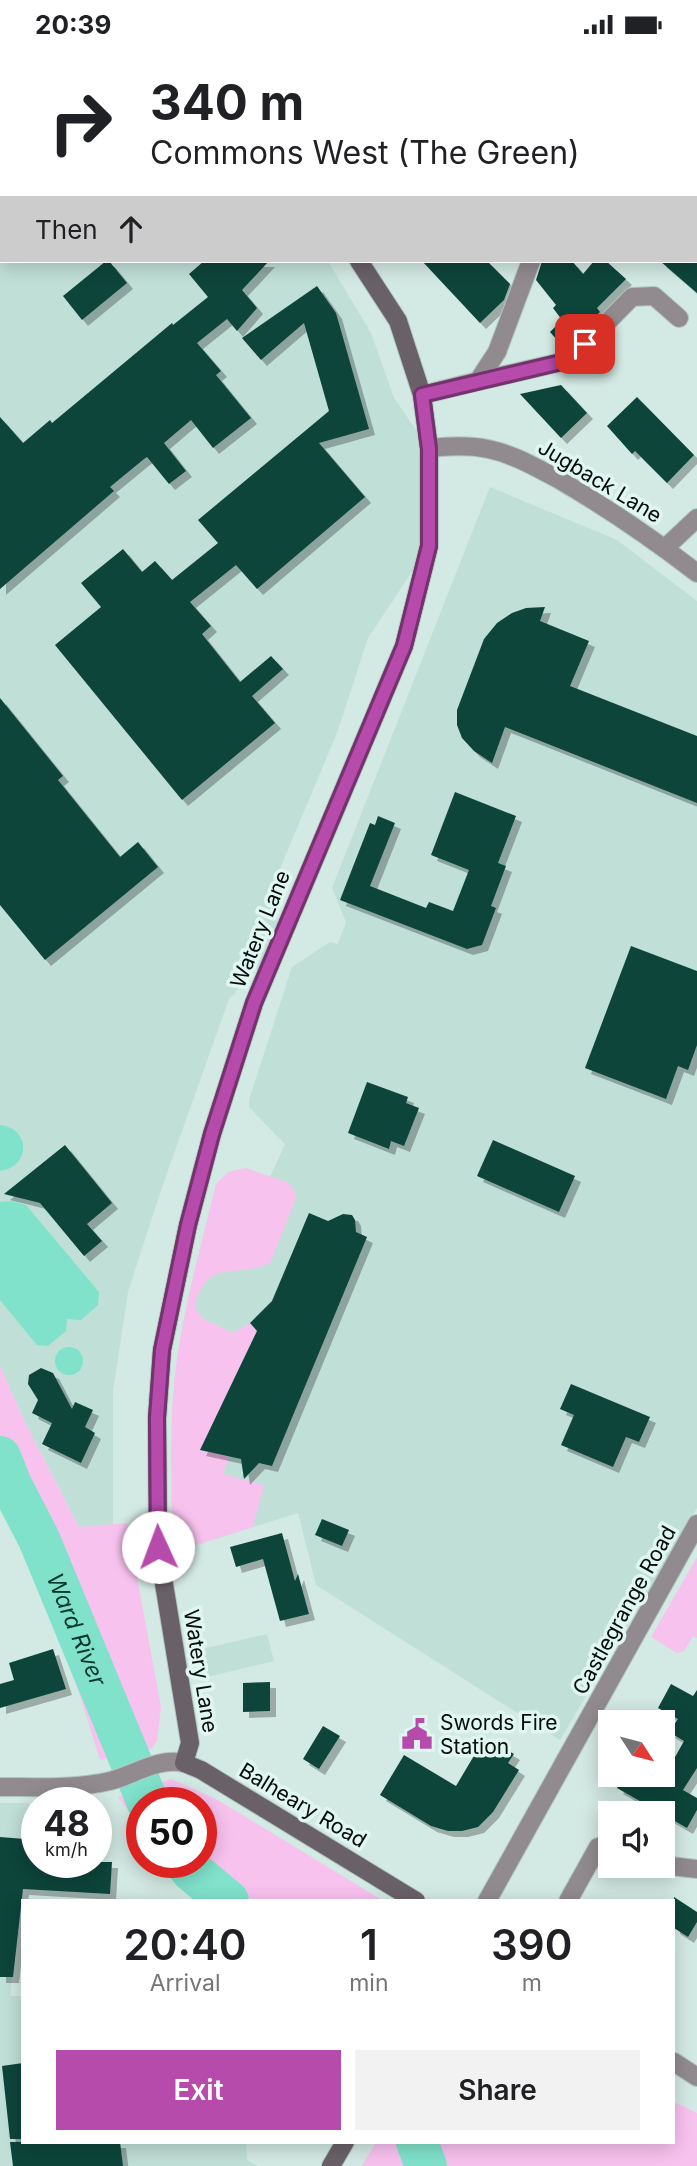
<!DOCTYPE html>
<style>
body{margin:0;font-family:Inter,sans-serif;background:#f2f2f2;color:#202124;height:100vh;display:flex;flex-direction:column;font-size:26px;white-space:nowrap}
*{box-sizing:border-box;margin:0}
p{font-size:23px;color:#757577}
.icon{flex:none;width:38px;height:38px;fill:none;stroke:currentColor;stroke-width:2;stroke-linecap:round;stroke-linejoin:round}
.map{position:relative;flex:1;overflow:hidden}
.drawer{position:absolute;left:21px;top:1850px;width:654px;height:245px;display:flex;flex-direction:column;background:#fff;border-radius:0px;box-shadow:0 4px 18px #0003}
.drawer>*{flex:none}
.banner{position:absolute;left:0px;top:0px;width:698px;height:214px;box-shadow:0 4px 18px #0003;background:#fff;color:#202124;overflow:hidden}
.needle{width:46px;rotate:126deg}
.buttons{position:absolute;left:598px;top:1661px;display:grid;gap:14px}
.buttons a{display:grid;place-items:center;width:77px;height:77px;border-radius:0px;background:#fff;box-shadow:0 4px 18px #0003;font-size:35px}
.speed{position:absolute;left:21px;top:1738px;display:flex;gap:14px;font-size:35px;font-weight:700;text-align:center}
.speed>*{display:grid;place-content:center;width:91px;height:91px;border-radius:50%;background:#fff;box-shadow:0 4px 18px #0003;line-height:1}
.speed small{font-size:18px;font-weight:400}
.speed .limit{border:10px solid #d22;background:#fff;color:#111}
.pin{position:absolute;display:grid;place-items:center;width:60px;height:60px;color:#fff;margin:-30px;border-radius:14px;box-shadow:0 4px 10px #0006}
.me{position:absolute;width:77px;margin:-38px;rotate:358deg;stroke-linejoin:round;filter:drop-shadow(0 0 5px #0008)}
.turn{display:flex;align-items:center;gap:24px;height:147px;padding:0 35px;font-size:32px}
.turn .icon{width:91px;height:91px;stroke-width:2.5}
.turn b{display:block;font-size:49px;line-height:60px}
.then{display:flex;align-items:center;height:66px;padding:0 35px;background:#0003;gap:14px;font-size:26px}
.eta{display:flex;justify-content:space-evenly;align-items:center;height:119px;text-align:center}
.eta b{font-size:42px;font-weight:600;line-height:49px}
.primary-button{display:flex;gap:14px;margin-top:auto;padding:14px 35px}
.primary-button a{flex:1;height:80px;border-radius:0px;background:#b64bab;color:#fff;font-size:28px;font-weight:600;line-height:80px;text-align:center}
.primary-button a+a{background:#f2f2f2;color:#202124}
.status{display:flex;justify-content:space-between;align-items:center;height:49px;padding:0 35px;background:#fff;direction:ltr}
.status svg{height:19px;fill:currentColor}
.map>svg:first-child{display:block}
</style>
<div class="status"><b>20:39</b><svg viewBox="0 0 49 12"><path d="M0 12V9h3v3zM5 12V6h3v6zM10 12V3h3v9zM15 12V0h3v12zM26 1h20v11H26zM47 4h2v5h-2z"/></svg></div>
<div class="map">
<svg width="697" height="2117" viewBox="0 0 697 2117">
<defs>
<filter id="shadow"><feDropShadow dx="6" dy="6" stdDeviation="0" flood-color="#0004"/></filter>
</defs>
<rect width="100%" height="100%" fill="#d3e9e3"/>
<!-- built -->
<g fill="#c0dfd7">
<path d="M0,114h2v98h326l43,72 23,65 35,50v98l-61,92 -31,95 -56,133 -6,84 -46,49 -68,191 -33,102 -15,99v134l-34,2 -55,-107 -24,-54z"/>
<path d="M490,438l127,53 80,61v907l-137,232 -244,-155 -18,-72 -99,31 -18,3 -2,-96 11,-125 20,-83 61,-68 14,-31 -36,-37v-7l43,-133 38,-25 8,2 8,-22 -14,-34z"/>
<path d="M267,1585l7,27 -71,17 -1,-29z"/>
<path d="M0,1754h29l-19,193h13v146h223l1,18 11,6h-258z"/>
</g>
<!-- green -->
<g fill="#f8c2ef">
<path d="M246,1119l43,15 7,11 -1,7 -25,62c-35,16 -64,-6 -75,44l7,11 31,15 17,-10 7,8 -56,118 28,7 -6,18 41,11 -11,42 -54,17 -27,5c0,-55 -3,-111 2,-166 7,-68 26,-133 42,-199l12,-12z"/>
<path d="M0,1317l24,54 55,107 48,-4 34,184 -4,34 -6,8 -51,11 -20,-64 -56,-156 -24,-51z"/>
<path d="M697,1508v81l-4,-2 -9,15 -7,2 -26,-16z"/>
<path d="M171,1730l45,20 166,101h-170l-44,-38h33v-59h-59v26l-24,-32z"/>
<path d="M674,2053l23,11v53h-335l14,-24h298z"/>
</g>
<!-- water -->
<g fill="#80e2cb">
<path d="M0,1076c31,3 31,42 0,46z"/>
<path d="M12,1152l14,4 73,87 -1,13 -17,15 -14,-1 -1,12 -18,15 -11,-1 -37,-45v-98z"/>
<circle cx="69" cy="1312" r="14"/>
</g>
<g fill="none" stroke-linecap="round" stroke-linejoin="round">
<!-- river -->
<g stroke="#80e2cb" stroke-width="42">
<path id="s1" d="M0,1408l11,28 28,54 109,264"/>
<path d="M185,1813l7,9 36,30"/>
<path d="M417,2093l9,24"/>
</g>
</g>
<!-- building -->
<g fill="#0c453a" filter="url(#shadow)">
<path d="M106,212h3l18,22 -45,37 -19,-24z"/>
<path d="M204,212h65l-27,29 15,18 -20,23 -10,-12 -30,24 24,28 -5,4 35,43 -38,30 -22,-28 -27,23 22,28 -17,13 -22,-27 -3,2 -34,28 4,4 -114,98v-172l23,26 27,-23 2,3 120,-100 1,2 35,-28 -19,-23z"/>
<path d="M422,212h65l23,23 -6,16 -24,23z"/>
<path d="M542,212h30l11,13 11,-13h12l20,18 -29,29 3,4 -35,37 -15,-17 12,-12 -9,-12 3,-3 -20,-25z"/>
<path d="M660,212h37v32z"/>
<path d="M317,237l19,27 33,116 -50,14 46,54 -108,92 -21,-24 -46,37 21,24 -9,8 38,48 31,-26 12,13 -31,27 23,27 -93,77 -127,-155 46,-38 -20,-24 42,-34 19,23 13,-11 17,19 46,-37 -20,-23 131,-109 -25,-88 -43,37 -19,-22z"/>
<path d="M561,336l26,28 -26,25 -41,-44z"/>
<path d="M637,348l57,58 -27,28 -32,-32 -3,3 -25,-28z"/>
<path d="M545,558l-5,14 49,20 -19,45 127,50v67l-192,-76 -13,36 -18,-12 -12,-13 -5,-13v-15l27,-71 13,-16 15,-10 14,-5z"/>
<path d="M0,649l63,78 -5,4 62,77 18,-15 20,25 -113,93 -45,-55z"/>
<path d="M455,743l61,24 -18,47 8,3 -15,40 5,2 -14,37 -15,4 -127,-49 30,-77 5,2 3,-9 17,7 -25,63 56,22 3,-6 24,9 16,-41 -38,-15z"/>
<path d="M631,897l66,25v74l-9,25 -10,-4 -12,33 -81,-31z"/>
<path d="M367,1033l41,15 -2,6 13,5 -15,38 -13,-5 -2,8 -41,-16z"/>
<path d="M493,1091l82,36 -16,36 -82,-36z"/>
<path d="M65,1096l47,58 -25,21 15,17 -18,15 -44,-53 -36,-9z"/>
<path d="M309,1164l19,8 15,-7 9,1 3,5 1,12 11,5 -95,229 -13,-3 -15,16 -3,-20 -41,-9 57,-119 -7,-8 22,-22z"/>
<path d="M41,1319l12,5 19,36 3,-7 18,8 -8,17 10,6 -14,30 -39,-19 10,-21 -20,-10 6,-13 -10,-16 1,-9z"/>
<path d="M571,1335l79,33 -11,25 -13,-5 -13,30 -52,-22 13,-30 -14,-6z"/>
<path d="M322,1470l27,11 -7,16 -27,-11z"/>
<path d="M282,1484l13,48 3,-7 11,40 -29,7 -17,-62 -27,8 -6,-20z"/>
<path d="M53,1600l13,40 -66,19v-24l14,-4 -5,-17z"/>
<path d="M270,1633v29l-27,1v-29z"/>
<path d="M671,1635l22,12 4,-6v78l-14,22 14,8v12l-10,18 -70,-40 7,-13h41l19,-34 -15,-9 9,-13 -20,-11z"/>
<path d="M323,1677l17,10 -21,33 -16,-10z"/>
<path d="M494,1693l20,12 -6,9 11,7 -26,42 -15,15 -16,4h-14l-17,-5 -51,-31 24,-40 52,31 22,-37 9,5z"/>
<path d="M0,1788l37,3v22h75l-2,32 -87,-5 -10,88h-13z"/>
<path d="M674,1848l23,15v10l-9,15 -14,-9z"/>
<path d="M23,2014v76h-13l-8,-73z"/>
<path d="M10,2093h110l3,24h-110z"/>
</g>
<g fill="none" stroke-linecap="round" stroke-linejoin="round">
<defs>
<g id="minor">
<path d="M613,2l1,-2"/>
<path d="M478,332l92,-21 62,-63 22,-1 25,22"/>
<path d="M422,346l56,-14 19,-29 34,-91"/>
<path d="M429,399c19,-2 40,-3 59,1 25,5 47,18 70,30 48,28 95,60 139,94"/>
<path d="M665,499l32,-30"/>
<path d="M0,1738c36,0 75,2 110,-6 24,-6 48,-24 74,-18"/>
<path d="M662,1816l35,4"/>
<path d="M487,1852l210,-377"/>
<path d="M568,1852l30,-54 13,4"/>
</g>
<path id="tertiary" d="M674,2013l23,15"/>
<g id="secondary">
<path d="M94,0l3,2"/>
<path d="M359,212l39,60 24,74 7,53v98l-25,100 -150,357 -42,131 -24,91 -26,125 -5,68 1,129 32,196 -6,20 17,7 215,131"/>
<path d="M331,2117l14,-24"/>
</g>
</defs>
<!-- minor casing -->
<use href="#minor" stroke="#b2c6c0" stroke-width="20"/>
<!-- tertiary casing -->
<use href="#tertiary" stroke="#b2c6c0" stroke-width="20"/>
<!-- secondary casing -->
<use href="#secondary" stroke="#b2c6c0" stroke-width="20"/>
<!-- minor -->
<use href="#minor" stroke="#918b90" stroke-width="18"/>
<!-- tertiary -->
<use href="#tertiary" stroke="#918b90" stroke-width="18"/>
<!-- secondary -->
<use href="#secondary" stroke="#6a6168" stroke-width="18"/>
</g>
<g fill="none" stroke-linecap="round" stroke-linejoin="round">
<defs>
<path id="route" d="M158,1498l-1,-129 5,-68 26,-125 24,-91 42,-131 150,-357 25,-100v-97l-7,-54 148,-35 15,-16"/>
</defs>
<!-- route casing -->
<use href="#route" stroke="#76316f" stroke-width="18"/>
<!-- route -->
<use href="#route" stroke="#b64bab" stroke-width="12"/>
</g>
<!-- icons -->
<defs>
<symbol id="civic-bare" viewBox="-9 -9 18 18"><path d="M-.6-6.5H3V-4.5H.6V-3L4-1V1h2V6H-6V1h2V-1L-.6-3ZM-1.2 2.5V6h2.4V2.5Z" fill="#b64bab" stroke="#e0f6f0" stroke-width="2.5" paint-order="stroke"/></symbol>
</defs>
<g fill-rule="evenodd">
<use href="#civic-bare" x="395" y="1663" width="44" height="44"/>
</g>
<g text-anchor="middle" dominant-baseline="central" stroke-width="7" stroke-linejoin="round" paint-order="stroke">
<!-- street labels -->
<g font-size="21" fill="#060d0b" stroke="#e0f6f0">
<text transform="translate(600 432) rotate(31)">Jugback Lane</text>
<text transform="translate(260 880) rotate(-68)">Watery Lane</text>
<text transform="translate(624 1561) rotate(-61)">Castlegrange Road</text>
<text transform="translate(201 1622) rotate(81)">Watery Lane</text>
<text transform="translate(303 1756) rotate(31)">Balheary Road</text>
</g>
<!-- poi labels -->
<g font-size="21" fill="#060d0b" stroke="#e0f6f0" text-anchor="start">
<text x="440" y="1673">Swords Fire<tspan x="440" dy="24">Station</tspan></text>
</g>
<!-- water labels -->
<g font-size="23" font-style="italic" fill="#04352c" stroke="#e0f6f0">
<text stroke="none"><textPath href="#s1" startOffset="189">Ward River</textPath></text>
</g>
</g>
</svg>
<div class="buttons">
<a><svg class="needle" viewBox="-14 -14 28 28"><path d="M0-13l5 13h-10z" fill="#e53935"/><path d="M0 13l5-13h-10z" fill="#757577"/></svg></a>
<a><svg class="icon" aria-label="sound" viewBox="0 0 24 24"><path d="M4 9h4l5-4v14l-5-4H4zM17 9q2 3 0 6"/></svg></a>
</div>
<div class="speed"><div>48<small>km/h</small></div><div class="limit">50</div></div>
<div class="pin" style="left:585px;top:295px;background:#d93025"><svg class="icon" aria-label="arrive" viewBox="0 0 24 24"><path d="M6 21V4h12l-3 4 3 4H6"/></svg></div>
<svg class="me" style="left:158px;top:1498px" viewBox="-20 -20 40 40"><circle r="19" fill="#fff"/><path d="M0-13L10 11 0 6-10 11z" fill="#b64bab"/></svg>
<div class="banner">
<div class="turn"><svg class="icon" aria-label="right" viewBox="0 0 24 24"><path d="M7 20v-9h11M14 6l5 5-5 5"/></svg><div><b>340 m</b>Commons West (The Green)</div></div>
<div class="then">Then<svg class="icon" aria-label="ahead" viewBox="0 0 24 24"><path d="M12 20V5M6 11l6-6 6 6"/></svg></div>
</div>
<section class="drawer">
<div class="eta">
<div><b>20:40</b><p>Arrival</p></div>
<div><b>1</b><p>min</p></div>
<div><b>390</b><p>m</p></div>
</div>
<div class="primary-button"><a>Exit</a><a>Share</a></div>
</section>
</div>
